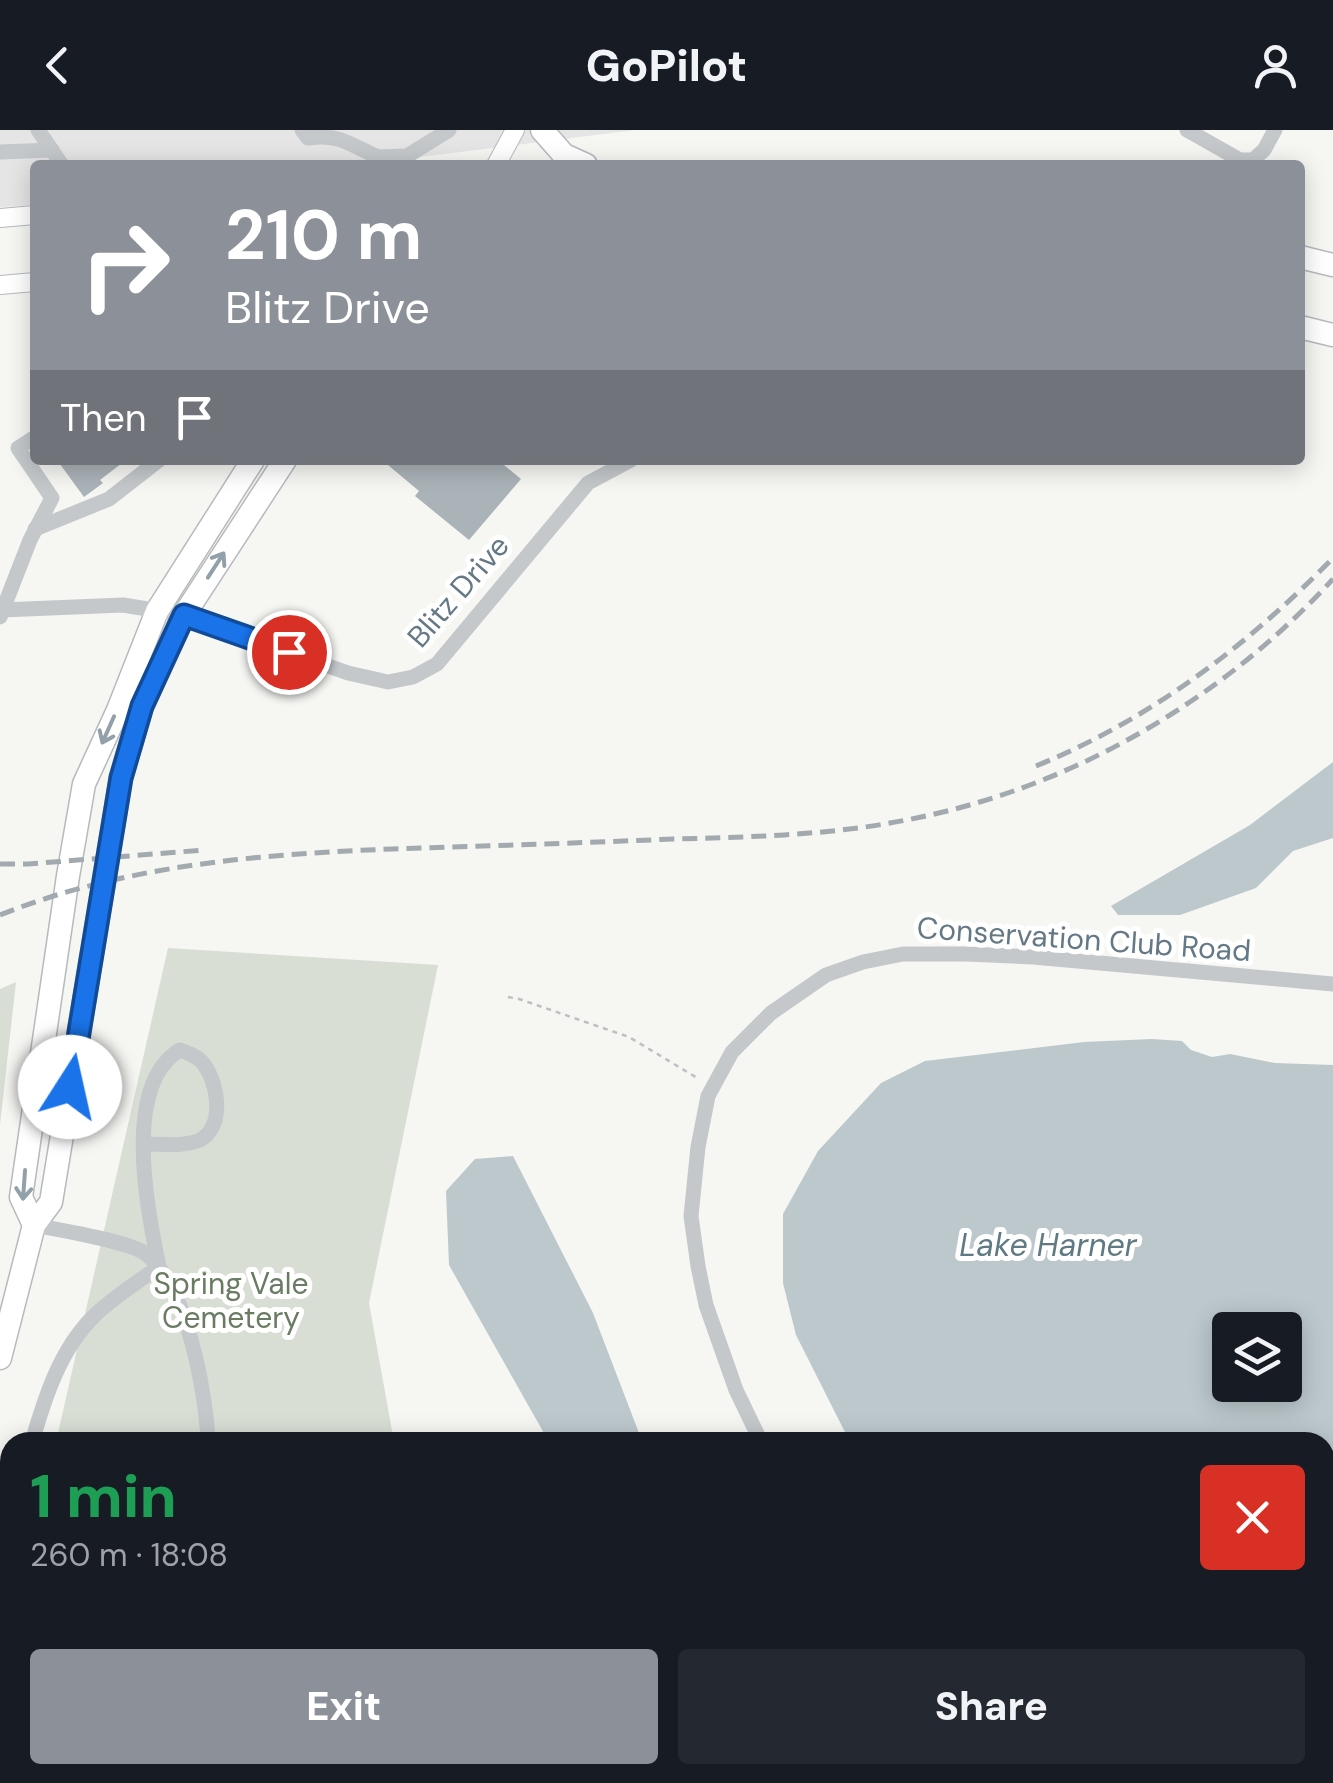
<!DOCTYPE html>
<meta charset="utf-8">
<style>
body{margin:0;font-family:"DM Sans",sans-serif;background:#242831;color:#f1f3f6;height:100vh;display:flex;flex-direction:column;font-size:38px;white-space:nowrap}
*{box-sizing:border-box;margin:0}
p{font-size:32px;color:#9ea1a6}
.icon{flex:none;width:55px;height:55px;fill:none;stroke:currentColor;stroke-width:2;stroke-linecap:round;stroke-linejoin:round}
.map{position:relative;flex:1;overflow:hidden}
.panel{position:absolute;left:0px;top:1302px;width:1335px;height:352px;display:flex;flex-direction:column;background:#171b24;border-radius:30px 30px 0 0;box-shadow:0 5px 25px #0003}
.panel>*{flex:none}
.top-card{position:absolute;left:30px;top:30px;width:1275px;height:305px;border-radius:10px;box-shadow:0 5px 25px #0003;background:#8c9099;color:#fff;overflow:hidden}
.tools{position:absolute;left:1212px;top:1182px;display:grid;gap:20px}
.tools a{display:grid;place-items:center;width:90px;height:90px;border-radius:10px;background:#171b24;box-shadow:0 5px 25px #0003;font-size:50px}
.pin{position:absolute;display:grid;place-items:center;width:85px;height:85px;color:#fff;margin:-42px;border:5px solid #fff;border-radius:50%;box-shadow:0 2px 10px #0007}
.me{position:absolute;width:110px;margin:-55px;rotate:10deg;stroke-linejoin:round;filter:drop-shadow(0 0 8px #0008)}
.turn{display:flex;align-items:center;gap:35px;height:210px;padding:0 30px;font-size:45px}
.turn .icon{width:130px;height:130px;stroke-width:2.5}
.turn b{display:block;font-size:70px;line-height:85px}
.then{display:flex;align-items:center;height:95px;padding:0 30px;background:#0003;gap:20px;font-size:38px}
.round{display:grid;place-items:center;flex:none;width:105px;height:105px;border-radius:10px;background:#242831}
.overview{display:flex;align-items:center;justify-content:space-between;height:170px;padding:0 30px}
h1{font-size:60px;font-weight:800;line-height:75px;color:#1e9e55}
.primary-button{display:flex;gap:20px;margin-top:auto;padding:20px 30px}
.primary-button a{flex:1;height:115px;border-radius:10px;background:#8c9099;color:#fff;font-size:40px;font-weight:800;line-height:115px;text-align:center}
.primary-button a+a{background:#242831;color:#f1f3f6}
header{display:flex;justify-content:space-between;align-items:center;height:130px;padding:0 30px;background:#171b24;font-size:45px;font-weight:800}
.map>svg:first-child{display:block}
</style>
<header><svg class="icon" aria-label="back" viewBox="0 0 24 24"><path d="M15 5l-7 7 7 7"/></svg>GoPilot<svg class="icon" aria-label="person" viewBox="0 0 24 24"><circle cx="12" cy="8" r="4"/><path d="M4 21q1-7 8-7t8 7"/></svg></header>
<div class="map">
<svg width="1333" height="1653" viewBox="0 0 1333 1653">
<rect width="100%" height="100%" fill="#f6f6f3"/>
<!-- built -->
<path fill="#e4e5e4" d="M0,0h635l-278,35h-322v40l-35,2z"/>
<!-- green -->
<g fill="#d8ded4">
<path d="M168,818l270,17 -69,338 25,139h-338z"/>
<path d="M16,852l-16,143v-136z"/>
<path d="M10,1517v128h445l1,8h-456v-92z"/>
</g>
<!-- water -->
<g fill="#bcc8cc" fill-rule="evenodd">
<path d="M1333,632v76l-40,13 -37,37 -76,27h-62l-7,-9 139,-81z"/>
<path d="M1152,909l30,2 9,9 21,7 18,-3 45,9 58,2v654l-8,-2v-275h-475l-54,-107 -13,-52v-69l35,-63 63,-68 44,-22 159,-19zM1285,1200v55h-55v-55z"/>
<path d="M513,1026l80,157 46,120 6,9h-96l-100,-177 -3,-74 29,-32z"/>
<path d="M677,1645h154l4,8h-155z"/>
<path d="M1018,1645h203l-6,8h-193z"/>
</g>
<!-- building -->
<g fill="#aab3b8">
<path d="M57,330h69l-26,20 3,3 -19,14z"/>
<path d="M382,330h116l23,19 -52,61 -54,-44 4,-5z"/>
</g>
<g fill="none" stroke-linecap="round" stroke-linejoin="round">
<defs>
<g id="major">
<path d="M496,35l19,-35"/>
<path d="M0,88l35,-3"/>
<path d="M0,155l35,-3"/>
</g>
<g id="highway">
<path d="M542,0l22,25 22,10"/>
<path d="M1300,127l33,8"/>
<path d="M1300,197l33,8"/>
<path d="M34,1095l-13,-28 47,-321 16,-92 34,-74 39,-99 96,-151"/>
<path d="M0,1228l34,-133 17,-23 70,-425 21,-71 42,-91 101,-155"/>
</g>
</defs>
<!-- major casing -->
<use href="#major" stroke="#b5babd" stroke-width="20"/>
<!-- highway casing -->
<use href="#highway" stroke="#b6babd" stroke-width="25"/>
<!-- path -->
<g stroke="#bdc0c2" stroke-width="2.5" stroke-dasharray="5 5" stroke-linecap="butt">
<path d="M508,867l11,2 110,38 70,42"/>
<path d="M412,1645l2,8"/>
</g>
<!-- minor -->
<g stroke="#c4c8cb" stroke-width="15">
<path d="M38,0l24,35"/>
<path d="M302,0l6,8c31,-5 43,7 70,19l1,8"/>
<path d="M1187,0l53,30h13l11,-10 11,-20"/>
<path d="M0,22l52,-2"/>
<path d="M378,27l29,-1 42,-26"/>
<path d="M35,399l74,-30 50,-39"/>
<path d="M2,480l121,-5 61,10 164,58 40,9 25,-5 24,-13 151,-181 43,-23"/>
<path d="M0,487l30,-77 22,-42 -34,-50 17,-11"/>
<path d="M34,1095c24,5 95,16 112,29 41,32 60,139 62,188"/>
<path d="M32,1312c13,-45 28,-93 63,-127 19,-18 42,-33 64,-48 -11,-56 -38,-182 21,-217 8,3 15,5 21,11 17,18 25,65 -1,79 -16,7 -39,4 -56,4"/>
<path d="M761,1312l-25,-52 -30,-85 -8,-39 -7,-50 7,-69 10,-51 24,-44 39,-39 55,-38 37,-13 40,-8h63l67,3 300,27"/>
<path d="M0,1438l10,-41"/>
<path d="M266,1645l2,8"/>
<path d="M931,1645l4,8"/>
<path d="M142,1653l3,-8"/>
</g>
<!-- major -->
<use href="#major" stroke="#fff" stroke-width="18"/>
<!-- highway -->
<use href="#highway" stroke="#fff" stroke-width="22"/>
<!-- rail -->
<g stroke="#a2aaaf" stroke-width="5" stroke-dasharray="15 8" stroke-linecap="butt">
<path d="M1036,636c115,-47 211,-120 297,-208"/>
<path d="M0,734h28l176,-14"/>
<path d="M0,785c124,-50 261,-61 393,-66 93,-3 186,-6 280,-10 83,-2 166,-4 248,-22 157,-33 304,-120 412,-238"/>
</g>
</g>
<!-- one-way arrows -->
<defs><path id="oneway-shaft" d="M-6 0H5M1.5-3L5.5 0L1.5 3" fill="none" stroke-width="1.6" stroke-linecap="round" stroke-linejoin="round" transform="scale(2.5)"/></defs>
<g stroke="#92a0aa">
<use href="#oneway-shaft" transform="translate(216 435) rotate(-57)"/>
<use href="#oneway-shaft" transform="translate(108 600) rotate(114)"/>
<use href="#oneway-shaft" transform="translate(24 1055) rotate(94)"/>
</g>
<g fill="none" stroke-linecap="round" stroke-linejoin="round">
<defs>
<path id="route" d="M70,957l51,-309 21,-72 42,-91 105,37"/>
</defs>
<!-- route casing -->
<use href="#route" stroke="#114b97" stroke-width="25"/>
<!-- route -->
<use href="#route" stroke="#1a73e8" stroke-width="18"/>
</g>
<g text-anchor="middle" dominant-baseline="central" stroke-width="10" stroke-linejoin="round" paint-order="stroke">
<!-- street labels -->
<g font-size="30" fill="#647885" stroke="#fff">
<text transform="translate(458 461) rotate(-49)">Blitz Drive</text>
<text transform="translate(1084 809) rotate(4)">Conservation Club Road</text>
</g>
<!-- park labels -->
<g font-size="30" fill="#697c63" stroke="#fff">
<text x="231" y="1153">Spring Vale<tspan x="231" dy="34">Cemetery</tspan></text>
</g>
<!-- water labels -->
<g font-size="32" font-style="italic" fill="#5f7a82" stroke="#fff">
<text x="1048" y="1115">Lake Harner</text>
</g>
</g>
</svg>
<div class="tools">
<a><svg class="icon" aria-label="layers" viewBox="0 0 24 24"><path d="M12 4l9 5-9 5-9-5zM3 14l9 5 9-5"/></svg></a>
</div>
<div class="pin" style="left:289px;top:522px;background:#d93025"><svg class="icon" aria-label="arrive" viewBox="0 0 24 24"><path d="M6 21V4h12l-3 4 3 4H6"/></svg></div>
<svg class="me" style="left:70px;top:957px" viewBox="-20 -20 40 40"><circle r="19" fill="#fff"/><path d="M0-13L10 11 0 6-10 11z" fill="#1a73e8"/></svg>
<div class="top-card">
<div class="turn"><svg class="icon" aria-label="right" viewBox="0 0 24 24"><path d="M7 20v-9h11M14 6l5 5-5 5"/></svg><div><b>210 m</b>Blitz Drive</div></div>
<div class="then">Then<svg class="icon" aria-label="arrive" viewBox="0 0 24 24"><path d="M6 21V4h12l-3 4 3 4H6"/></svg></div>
</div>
<section class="panel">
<div class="overview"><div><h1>1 min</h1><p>260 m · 18:08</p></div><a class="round" style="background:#d93025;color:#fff"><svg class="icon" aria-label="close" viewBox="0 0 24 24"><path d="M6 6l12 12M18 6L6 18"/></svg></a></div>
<div class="primary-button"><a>Exit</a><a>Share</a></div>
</section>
</div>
